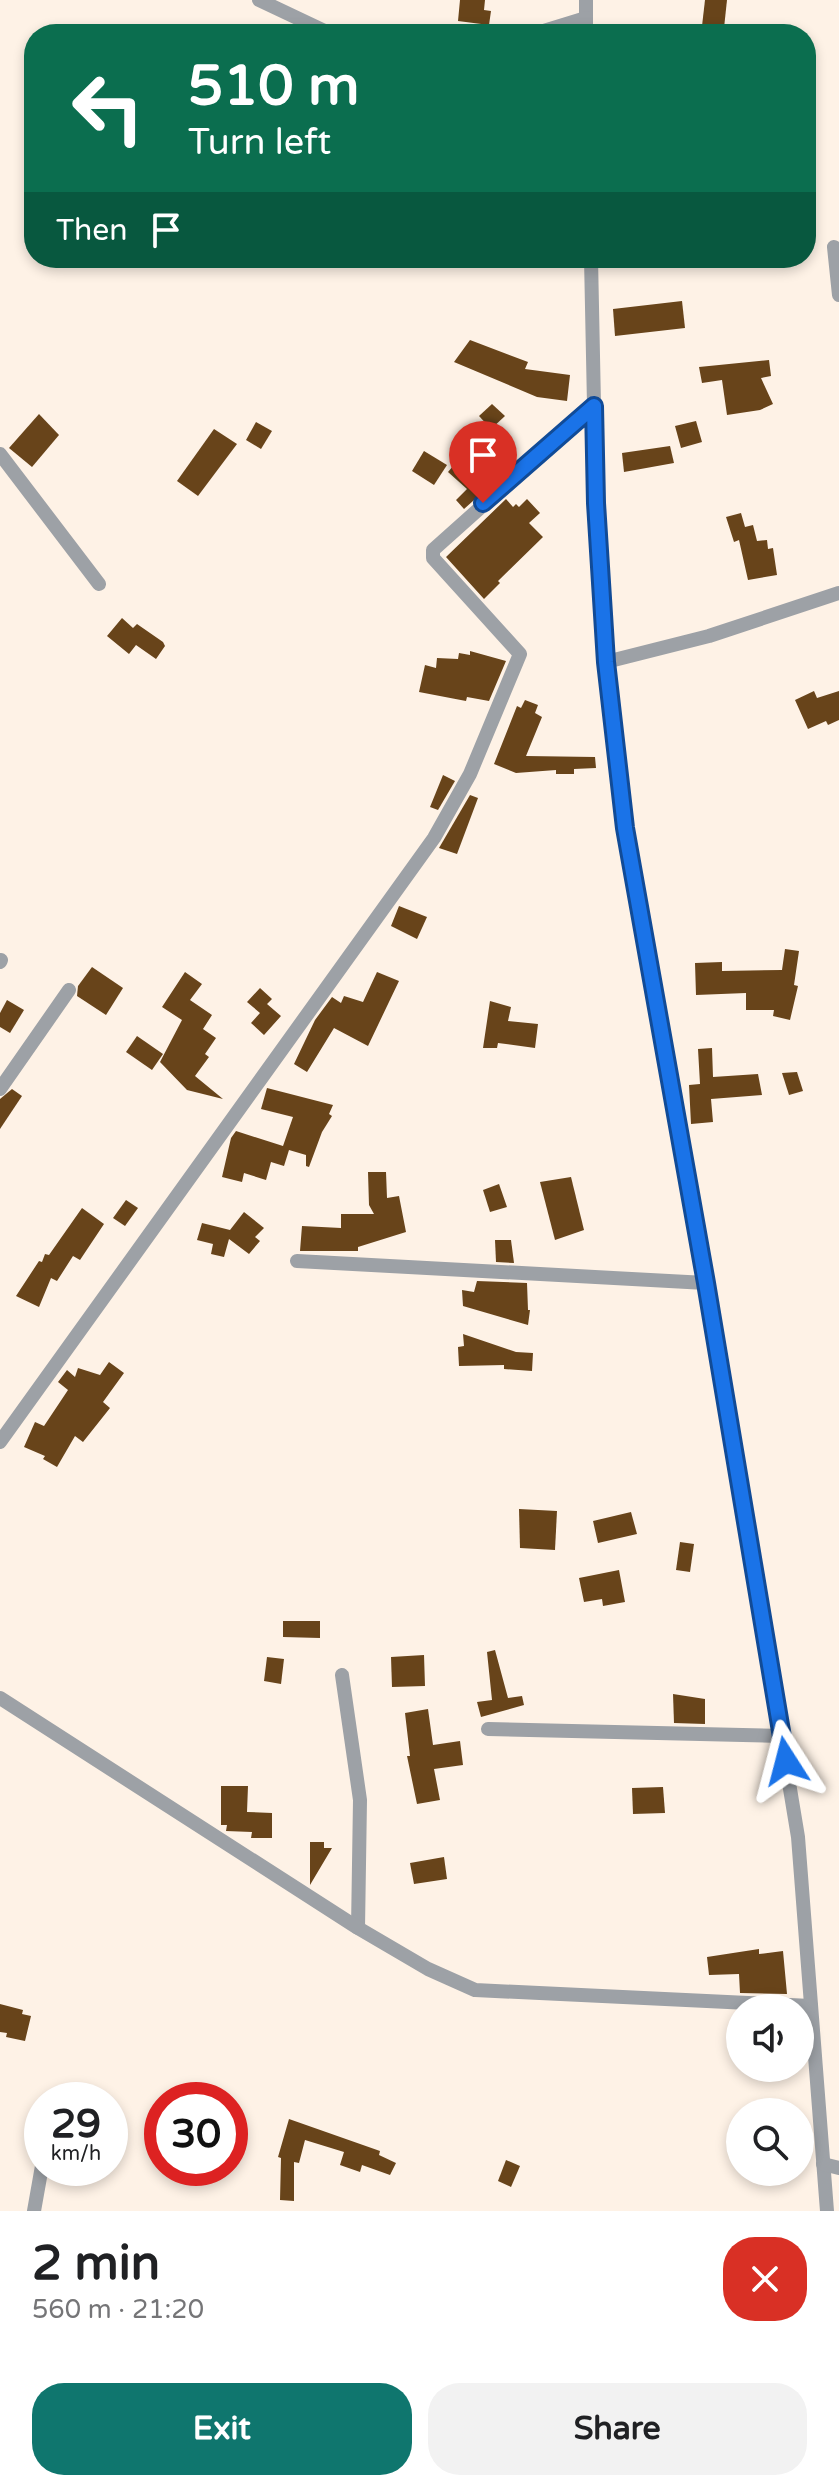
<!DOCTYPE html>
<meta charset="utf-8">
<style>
body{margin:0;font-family:"Varela Round",sans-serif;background:#f2f2f2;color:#202124;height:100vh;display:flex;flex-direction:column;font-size:30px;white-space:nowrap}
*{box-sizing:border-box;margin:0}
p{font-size:26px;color:#757577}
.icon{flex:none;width:44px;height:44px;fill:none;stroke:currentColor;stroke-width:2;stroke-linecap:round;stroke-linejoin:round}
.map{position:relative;height:2211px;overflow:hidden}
.drawer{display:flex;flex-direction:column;background:#fff;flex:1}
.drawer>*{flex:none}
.top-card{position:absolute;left:24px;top:24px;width:792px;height:244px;border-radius:32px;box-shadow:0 4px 12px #0003;background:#0b6e4f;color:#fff;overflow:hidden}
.tools{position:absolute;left:726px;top:1994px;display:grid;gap:16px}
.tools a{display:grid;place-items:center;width:88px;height:88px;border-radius:50%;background:#fff;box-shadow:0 4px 12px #0003;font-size:40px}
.speed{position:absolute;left:24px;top:2082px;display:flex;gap:16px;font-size:40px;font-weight:700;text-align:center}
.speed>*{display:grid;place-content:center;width:104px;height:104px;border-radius:50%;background:#fff;box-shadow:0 4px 12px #0003;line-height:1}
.speed small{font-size:20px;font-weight:400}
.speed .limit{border:12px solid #d22;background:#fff;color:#111}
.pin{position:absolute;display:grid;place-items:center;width:68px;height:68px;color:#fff;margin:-82px -34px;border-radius:50% 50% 50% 0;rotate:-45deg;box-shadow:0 0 8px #0007}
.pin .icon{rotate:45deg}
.me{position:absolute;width:88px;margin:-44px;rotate:351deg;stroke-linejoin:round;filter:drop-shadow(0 0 6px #0008)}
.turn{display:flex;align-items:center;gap:28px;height:168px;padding:0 32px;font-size:36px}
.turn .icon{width:104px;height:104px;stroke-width:2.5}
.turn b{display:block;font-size:56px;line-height:68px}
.then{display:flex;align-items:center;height:76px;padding:0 32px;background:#0003;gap:16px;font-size:30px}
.round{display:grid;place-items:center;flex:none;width:84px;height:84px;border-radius:32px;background:#f2f2f2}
.summary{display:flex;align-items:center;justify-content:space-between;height:136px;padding:0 32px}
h1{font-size:48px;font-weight:700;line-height:60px}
.primary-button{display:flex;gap:16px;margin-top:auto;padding:16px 32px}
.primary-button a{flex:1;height:92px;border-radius:32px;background:#0f766e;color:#fff;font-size:32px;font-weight:700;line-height:92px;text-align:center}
.primary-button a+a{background:#f2f2f2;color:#202124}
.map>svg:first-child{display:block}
</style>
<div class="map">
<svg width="839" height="2211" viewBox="0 0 839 2211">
<rect width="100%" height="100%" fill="#fef2e6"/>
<!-- building -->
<g fill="#68441a">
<path d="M460,0h25l-1,10 7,1 -2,14 -31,-4z"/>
<path d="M705,0h22l-3,28 -22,-2z"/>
<path d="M682,301l3,27 -70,8 -2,-27z"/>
<path d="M470,340l58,22 -3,7 45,6 -3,26 -30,-4 -83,-35z"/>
<path d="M769,360l2,16 -10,2 12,26 -13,6 -33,5 -5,-35 -20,3 -3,-16z"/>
<path d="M492,404l13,12 -14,13 -12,-13z"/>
<path d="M39,414l20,21 -27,32 -23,-19z"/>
<path d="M696,421l6,21 -21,6 -6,-22z"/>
<path d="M256,422l16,9 -11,18 -15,-9z"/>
<path d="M214,429l23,15 -39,52 -21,-15z"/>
<path d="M670,446l4,17 -50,9 -2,-19z"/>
<path d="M424,451l23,14 -13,20 -22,-14z"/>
<path d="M459,459l20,18 3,-3 10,10 -28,25 -8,-9 11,-11 -19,-17z"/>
<path d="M506,499l7,8 3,-3 3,3 8,-8 13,14 -11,10 14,14 -45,44 2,2 -16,16 -38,-42z"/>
<path d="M741,513l4,14 8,-2 4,16 10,-1 1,9 5,-1 4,27 -29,5 -9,-40 -5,2 -8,-25z"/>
<path d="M122,618l11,10 4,-4 26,18 2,4 -9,13 -20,-14 -7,9 -22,-18z"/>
<path d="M470,651l36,10 -17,40 -22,-4 -1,4 -47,-9 6,-27 11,3 1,-10 21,1 1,-6 11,2z"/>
<path d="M814,691l3,7 22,-7v29l-11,5 -2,-4 -18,8 -13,-29z"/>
<path d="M525,700l13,5 -3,8 7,4 -16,39 69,1 1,11 -22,1v5h-18v-4l-40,3 -22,-9 23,-58 4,2z"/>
<path d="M443,775l12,6 -17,29 -8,-3z"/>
<path d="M470,795l8,3 -21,56 -18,-6z"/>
<path d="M399,906l28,11 -10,22 -26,-13z"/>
<path d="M785,949l14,2 -5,34 4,1 -8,34 -17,-4 1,-6h-28v-17l-50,2 -1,-32 27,-1v9l60,-1z"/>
<path d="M92,967l31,21 -17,27 -29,-19 1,-10z"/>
<path d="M185,972l17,12 -12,16 22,15 -9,14 13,9 -11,16 4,3 -14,19 28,23 -36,-9 -27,-28 22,-42 -20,-13z"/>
<path d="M377,972l22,9 -31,65 -34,-18 -27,44 -13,-8 21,-44 17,-23 9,6 3,-7 19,6z"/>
<path d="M260,988l12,11 -5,5 14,12 -17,19 -13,-12 9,-10 -13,-11z"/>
<path d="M7,1000l17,10 -14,23 -10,-6v-14z"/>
<path d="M490,1001l21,6 -3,14 30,3 -3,24 -37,-5 -1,5h-14z"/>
<path d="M137,1036l26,18 -11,16 -26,-18z"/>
<path d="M712,1048l1,29 45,-3 4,21 -51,4 2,23 -22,2 -2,-39 11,-1 -2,-35z"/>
<path d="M797,1072l6,19 -14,4 -7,-22z"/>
<path d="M267,1088l66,17 -4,9 3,2 -10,16 -13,35 -3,-1v-11l-17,-5 -5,16 -13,-4 -5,18 -22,-7 -2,9 -20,-5 9,-39 5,-7 47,15 10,-29 -32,-8z"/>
<path d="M12,1089l10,7 -22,33v-30z"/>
<path d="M368,1172h18l1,26 12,-2 7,36 -48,15v4h-58l2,-25 39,2v-14h33l-5,-9z"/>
<path d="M571,1177l13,53 -29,10 -15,-58z"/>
<path d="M499,1184l8,23 -17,5 -7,-22z"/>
<path d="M126,1200l12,8 -13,18 -12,-8z"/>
<path d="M82,1208l22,16 -24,36 -7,-4 -16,25 -6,-3 -12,29 -23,-11 23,-35 3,1 3,-8 4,1z"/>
<path d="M244,1212l20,16 -9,9 5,4 -11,13 -20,-15 -5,18 -13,-3 2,-10 -16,-4 5,-17 28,7z"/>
<path d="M495,1240h16l3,23 -18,-1z"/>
<path d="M477,1281l50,2 1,27h2l-2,15 -65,-19 -1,-16 12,2z"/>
<path d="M463,1334l53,18 17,1 -1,18 -28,-2v-4l-45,1 -1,-19 6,-1z"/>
<path d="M109,1362l15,11 -21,29 7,6 -27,34 -8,-6 -18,31 -14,-8 2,-3 -21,-9 11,-25 9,4 24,-36 -10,-8 9,-12 8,7 3,-9 22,7z"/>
<path d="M519,1509l38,2 -2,39 -35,-2z"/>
<path d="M631,1512l6,22 -39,9 -5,-22z"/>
<path d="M680,1542l14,2 -4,28 -14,-2z"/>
<path d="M619,1570l6,32 -22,4 -1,-7 -18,3 -5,-24z"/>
<path d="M283,1621h37v17l-37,-1z"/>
<path d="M495,1650l13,48 14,-2 2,9 -43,12 -4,-15 15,-2 -5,-48z"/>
<path d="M424,1655l1,31 -33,1 -1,-30z"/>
<path d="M267,1657l17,2 -3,25 -17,-3z"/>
<path d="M673,1694l32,5v25l-31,-1z"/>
<path d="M428,1709l5,36 27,-4 3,24 -29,4 6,31 -23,4 -10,-48h3l-5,-43z"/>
<path d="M221,1786h27l-1,26 25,1v25h-21l1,-6 -26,-1 1,-6h-6z"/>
<path d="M663,1787l2,26 -32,1 -1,-26z"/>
<path d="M310,1842h14v6h8l-22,37z"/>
<path d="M444,1857l3,22 -33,5 -4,-21z"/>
<path d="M759,1949v5l24,-3 4,43 -47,-1 -1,-19 -30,1 -2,-18z"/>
<path d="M0,2004l23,6 -1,4 9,2 -6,25 -19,-4 1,-4 -7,-1z"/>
<path d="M289,2119l91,32 -1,4 17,8 -6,12 -28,-10 -2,7 -20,-7 4,-13 -39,-12 -6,23 -5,-1v39l-14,-1 1,-42 -3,-1z"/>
<path d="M506,2160l14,6 -9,21 -13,-6z"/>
</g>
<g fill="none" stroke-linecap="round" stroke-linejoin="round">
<!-- minor -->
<g stroke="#9da1a6" stroke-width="14">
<path d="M259,0l72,34"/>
<path d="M586,0v34"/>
<path d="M534,34l52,-16"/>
<path d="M834,247l5,48"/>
<path d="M591,258l5,245 10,159 19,166 81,455 92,554 29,374"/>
<path d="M0,454l99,130"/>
<path d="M606,662l103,-26 130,-43"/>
<path d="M0,962l1,-2"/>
<path d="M0,1089l69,-99"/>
<path d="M297,1261l409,22"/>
<path d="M0,1442l434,-604 36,-64 50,-120 -87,-96v-8l161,-144"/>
<path d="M342,1675l18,125 -2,128"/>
<path d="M0,1698l358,230 70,41 47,21 336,16"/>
<path d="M488,1729l294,7"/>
<path d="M823,2164l16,4"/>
<path d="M34,2211l8,-45"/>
</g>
</g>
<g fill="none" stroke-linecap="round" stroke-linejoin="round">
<defs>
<path id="route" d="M483,503l111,-97 2,97 10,159 19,166 81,455 80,478"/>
</defs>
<!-- route casing -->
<use href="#route" stroke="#114b97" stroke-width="20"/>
<!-- route -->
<use href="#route" stroke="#1a73e8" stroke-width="14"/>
</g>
</svg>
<div class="tools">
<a><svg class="icon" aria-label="sound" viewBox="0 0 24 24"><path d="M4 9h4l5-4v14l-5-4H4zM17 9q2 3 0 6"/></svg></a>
<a><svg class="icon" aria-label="search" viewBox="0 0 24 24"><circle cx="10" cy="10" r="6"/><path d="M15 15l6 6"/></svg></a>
</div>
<div class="speed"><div>29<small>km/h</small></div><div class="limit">30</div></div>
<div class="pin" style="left:483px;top:503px;background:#d93025"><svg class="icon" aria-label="arrive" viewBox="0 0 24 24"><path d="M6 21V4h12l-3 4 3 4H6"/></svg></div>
<svg class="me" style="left:786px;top:1761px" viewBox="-20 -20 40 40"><path d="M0-17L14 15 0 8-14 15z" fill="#1a73e8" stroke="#fff" stroke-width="4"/></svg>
<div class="top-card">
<div class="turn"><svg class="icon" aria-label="left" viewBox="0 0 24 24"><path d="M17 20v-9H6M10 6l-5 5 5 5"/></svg><div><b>510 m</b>Turn left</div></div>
<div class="then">Then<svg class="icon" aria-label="arrive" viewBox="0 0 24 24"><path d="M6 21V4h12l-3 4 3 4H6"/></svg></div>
</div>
</div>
<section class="drawer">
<div class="summary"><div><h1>2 min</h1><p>560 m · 21:20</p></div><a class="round" style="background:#d93025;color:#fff"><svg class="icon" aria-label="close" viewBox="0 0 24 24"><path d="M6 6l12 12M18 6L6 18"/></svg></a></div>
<div class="primary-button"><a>Exit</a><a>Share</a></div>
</section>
